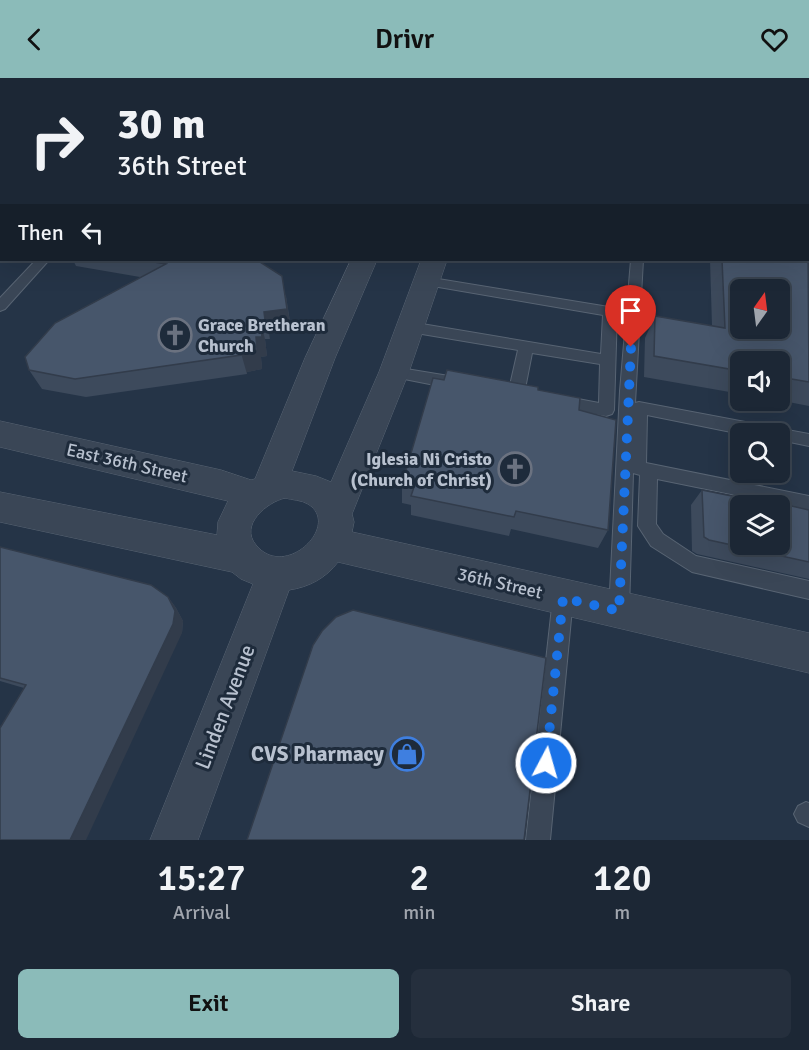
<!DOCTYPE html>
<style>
body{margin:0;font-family:Signika,sans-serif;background:#252f3d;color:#f1f3f6;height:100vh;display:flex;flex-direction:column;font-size:22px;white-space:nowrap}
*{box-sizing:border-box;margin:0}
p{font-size:20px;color:#a0a5ad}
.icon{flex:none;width:33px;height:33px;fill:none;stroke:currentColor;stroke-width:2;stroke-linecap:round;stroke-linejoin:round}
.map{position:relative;height:762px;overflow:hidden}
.details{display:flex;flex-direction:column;background:#1c2735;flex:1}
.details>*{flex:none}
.banner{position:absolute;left:0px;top:0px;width:810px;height:183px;box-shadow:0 6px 24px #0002,0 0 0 2px #3a4450;background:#1c2735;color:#f1f3f6;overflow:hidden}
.needle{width:39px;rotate:14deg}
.fabs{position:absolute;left:730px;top:201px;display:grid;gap:12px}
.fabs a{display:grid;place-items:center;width:60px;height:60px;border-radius:9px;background:#1c2735;box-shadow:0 6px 24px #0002,0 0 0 2px #3a4450;font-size:30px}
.pin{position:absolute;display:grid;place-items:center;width:51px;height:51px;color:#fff;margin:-62px -26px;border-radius:50% 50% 50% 0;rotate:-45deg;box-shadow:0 0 6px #0007}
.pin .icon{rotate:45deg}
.me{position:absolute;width:66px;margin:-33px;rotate:6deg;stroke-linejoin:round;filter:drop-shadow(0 0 4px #0008)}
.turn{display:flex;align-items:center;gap:21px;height:126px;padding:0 18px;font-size:27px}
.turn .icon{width:78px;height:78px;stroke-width:2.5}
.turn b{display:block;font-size:42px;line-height:51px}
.then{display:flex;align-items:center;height:57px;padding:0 18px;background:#0003;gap:12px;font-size:22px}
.eta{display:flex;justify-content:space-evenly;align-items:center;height:102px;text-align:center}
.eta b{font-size:36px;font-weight:600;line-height:42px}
.cta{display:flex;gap:12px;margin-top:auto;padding:12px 18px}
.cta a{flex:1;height:69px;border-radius:9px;background:#8bbbb9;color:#111;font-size:24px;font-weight:600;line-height:69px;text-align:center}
.cta a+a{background:#252f3d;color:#f1f3f6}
header{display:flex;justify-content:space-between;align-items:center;height:78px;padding:0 18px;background:#8bbbb9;color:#111;font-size:27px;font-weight:600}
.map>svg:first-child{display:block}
</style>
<header><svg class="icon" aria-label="back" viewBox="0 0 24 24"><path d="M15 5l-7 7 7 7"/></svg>Drivr<svg class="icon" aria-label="heart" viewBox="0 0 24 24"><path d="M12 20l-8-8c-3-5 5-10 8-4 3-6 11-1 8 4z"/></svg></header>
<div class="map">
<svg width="809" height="762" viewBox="0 0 809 762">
<rect width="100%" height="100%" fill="#253447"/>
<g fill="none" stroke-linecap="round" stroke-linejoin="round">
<defs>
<g id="service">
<path d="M208,0h21l1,2h-21z"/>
<path d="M266,0h10l-10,2z"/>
<path d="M704,0h22l1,2h-22z"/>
<rect x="808" y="12" width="1" height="6"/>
<rect x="808" y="103" width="1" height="6"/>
<rect x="0" y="117" width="2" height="6"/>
<path d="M36,182h13l-44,49 -5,2v-13z"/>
<path d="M631,182h12l-8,143 4,-1 170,32v12l-29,-6v-6h-39l-94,-19 -1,48 163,33v14l-152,-31 -1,45 7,10 33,22 113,25v18l-117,-27 -41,-26 -13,-20 2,-51 -7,-2 -4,138 -3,7 -7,2 -7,-2 -3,-7 11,-220z"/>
<path d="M426,199l189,31 2,3 -3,99 -2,4 -6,2 -49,-9 -5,-2 -3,-4 3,-4 5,-2 42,8 1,-39 -68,-11 -8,41 -3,4h-10l-3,-4 10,-44 -108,-18 -7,-5 7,-5 191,32 2,-39 -182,-31 -2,-3 2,-3z"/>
<path d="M394,289l61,10 5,2 3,4 -3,4 -5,2 -66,-13 -2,-4 2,-4z"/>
<path d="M563,511l7,3 3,6 -23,242h-24l27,-242 3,-6z"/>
<path d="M806,724l3,1v24l-11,-5 -4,-8 4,-8z"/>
</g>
<g id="minor">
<path d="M133,0h18l-19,2z"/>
<path d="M436,0h18l-19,2z"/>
<path d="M502,0h30l1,2h-30z"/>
<path d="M0,125h2l-2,15z"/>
<path d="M351,182h26l-42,98 -43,113 24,5 15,6 48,-110 42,-112h26l-38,112 -57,142 2,8 -2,10 457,101v40l-471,-111c-12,16 -29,25 -49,28l-91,250h-48l103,-256 -12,-5 -9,-7 -232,-50v-30l217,43 1,-13 10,-21 -228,-54v-26l221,49 30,10 4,-1 50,-121zM285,420c7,2 17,2 23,6 34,21 -23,77 -52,41 -17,-20 11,-43 29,-47z"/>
</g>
<g id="secondary">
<path d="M793,0h16v5l-1,-3z"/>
<rect x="808" y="28" width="1" height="14"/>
</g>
</defs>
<!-- service casing -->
<use href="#service" stroke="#586473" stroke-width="2"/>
<!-- minor casing -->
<use href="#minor" stroke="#586473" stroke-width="1"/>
<!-- secondary casing -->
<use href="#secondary" stroke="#586473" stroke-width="1"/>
<!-- service -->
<use href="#service" fill="#3a4656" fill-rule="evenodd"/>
<!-- minor -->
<use href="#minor" fill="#3a4656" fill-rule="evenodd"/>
<!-- secondary -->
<use href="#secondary" fill="#485569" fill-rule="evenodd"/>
</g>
<!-- wall -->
<g fill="#3d4a5c">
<path d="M0,0h81l1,2h-80v66l-2,1z"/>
<path d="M809,171v157l-31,-6h2v-38h-39v32l-97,-17 1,-39 10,-22 57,10 -2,-66h98z"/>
<path d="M73,182h184l29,36 5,32 -22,4 1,7h-5l2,17 -6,1 1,12 -15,3v2l-161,23 -44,-8 -13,-19 111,-93 -64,-11z"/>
<path d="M444,302l94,10 41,20 29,120 -10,18 -87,-19 -2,7 -98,-21v-10l-9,-2v-19z"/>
<path d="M702,412l48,9 2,-2 57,13v69l-112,-25 -5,-3 -1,-46z"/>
<path d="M0,469l168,50 8,11 7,13 -1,12 -158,55 -24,-7z"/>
</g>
<!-- shaded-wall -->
<g fill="#323c4b">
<path d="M67,0h14l1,2h-17z"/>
<path d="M412,0h9l-1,2h-9z"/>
<path d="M282,198l9,52 -22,4 1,7 -5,-19 -1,-8z"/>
<path d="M260,242l5,19 2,17 -6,1 1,12 -15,3v2l-6,-21 15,-16z"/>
<path d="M168,519l8,11 7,13 -1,12 -96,207h-16z"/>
</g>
<!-- building -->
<g fill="#47566b" stroke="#323c4b" stroke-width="1.5" fill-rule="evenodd">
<path d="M0,0h67l-2,2h-63v42h-2z"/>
<path d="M300,0h112l-1,2h-112z"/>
<path d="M522,0h97l14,2h-111z"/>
<path d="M808,169l1,135 -29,-5v-15h-39v9l-87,-15 1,-40 70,12 -3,-68h86zM741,212h39v38h-39z"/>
<path d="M142,182h115l25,16 5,33 -23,3 1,8h-5l2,17h-6l1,13 -16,3v2l-166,24 -46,-9 -4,-13 30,-34 111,-59z"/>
<path d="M447,292l91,17v3l42,8 -1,12 37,10 -8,110 -92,-19 -2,6 -103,-21 3,-9 -12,-3 31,-106 11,2z"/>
<path d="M702,412l50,10v-3l57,13v52l-100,-22 -5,-3zM741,428h39v38h-39z"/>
<path d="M0,469l151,38 17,12 7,14 -2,13 -103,216h-70v-112l26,-43 -26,-7z"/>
<path d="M353,532l193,48 -22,182h-277l66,-195 9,-14 14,-14z"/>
</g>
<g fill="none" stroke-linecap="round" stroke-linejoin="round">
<!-- route -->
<path stroke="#1a73e8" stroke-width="10" stroke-dasharray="0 18" d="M546,685l17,-165 56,13 12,-264"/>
</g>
<!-- icons -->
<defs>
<symbol id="church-ring" viewBox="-11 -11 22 22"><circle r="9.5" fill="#1e2b3b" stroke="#6b7280" stroke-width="1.5"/><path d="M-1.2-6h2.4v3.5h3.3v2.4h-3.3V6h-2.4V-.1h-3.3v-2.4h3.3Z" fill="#6b7280"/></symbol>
<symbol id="shop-ring" viewBox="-11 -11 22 22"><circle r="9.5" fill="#1e2b3b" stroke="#3f7fe0" stroke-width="1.5"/><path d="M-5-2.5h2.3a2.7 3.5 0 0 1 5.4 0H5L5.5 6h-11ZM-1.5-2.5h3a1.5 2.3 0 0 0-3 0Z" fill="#3f7fe0"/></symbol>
</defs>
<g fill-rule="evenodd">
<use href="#church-ring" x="156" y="238" width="38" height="38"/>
<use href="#church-ring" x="496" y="372" width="38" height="38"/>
<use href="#shop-ring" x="388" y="657" width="38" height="38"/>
</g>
<g text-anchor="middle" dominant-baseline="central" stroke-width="6" stroke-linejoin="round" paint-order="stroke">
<!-- poi labels -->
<g font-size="18" font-weight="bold" fill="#b8c1cf" stroke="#1e2b3b" text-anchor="start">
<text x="198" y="247">Grace Bretheran<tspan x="198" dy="21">Church</tspan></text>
<text x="492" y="381" text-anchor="end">Iglesia Ni Cristo<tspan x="492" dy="21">(Church of Christ)</tspan></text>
</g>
<!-- street labels -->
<g font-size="18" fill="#b8c1cf" stroke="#1e2b3b">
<text transform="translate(127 385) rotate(13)">East 36th Street</text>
<text transform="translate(500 505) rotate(13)">36th Street</text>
</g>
<!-- near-street labels -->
<g font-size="21" fill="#b8c1cf" stroke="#1e2b3b">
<text transform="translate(225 629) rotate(-69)">Linden Avenue</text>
</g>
<!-- near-poi labels -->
<g font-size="21" font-weight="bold" fill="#b8c1cf" stroke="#1e2b3b" text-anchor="end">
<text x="384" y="676">CVS Pharmacy</text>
</g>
</g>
</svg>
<div class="fabs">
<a><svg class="needle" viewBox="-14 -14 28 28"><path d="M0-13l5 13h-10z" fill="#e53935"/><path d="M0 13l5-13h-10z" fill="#a0a5ad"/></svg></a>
<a><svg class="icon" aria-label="sound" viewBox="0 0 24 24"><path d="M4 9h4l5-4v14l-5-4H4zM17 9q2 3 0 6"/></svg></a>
<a><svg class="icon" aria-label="search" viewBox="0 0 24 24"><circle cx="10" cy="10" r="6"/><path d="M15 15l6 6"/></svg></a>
<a><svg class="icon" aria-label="layers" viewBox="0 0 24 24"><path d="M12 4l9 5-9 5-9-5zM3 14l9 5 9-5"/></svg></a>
</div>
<div class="pin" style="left:631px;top:269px;background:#d93025"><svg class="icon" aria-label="arrive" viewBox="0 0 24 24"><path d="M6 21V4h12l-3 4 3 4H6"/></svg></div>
<svg class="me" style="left:546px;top:685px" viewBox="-20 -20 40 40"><circle r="17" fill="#1a73e8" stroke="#fff" stroke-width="3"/><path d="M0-11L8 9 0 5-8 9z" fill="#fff"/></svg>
<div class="banner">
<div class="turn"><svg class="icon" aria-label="right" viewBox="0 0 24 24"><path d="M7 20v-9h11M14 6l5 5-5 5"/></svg><div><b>30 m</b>36th Street</div></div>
<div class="then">Then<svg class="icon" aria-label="left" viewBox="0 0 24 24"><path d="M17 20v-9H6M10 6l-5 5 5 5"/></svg></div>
</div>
</div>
<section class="details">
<div class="eta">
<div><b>15:27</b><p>Arrival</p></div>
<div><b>2</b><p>min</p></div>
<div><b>120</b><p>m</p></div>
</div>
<div class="cta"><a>Exit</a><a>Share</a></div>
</section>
